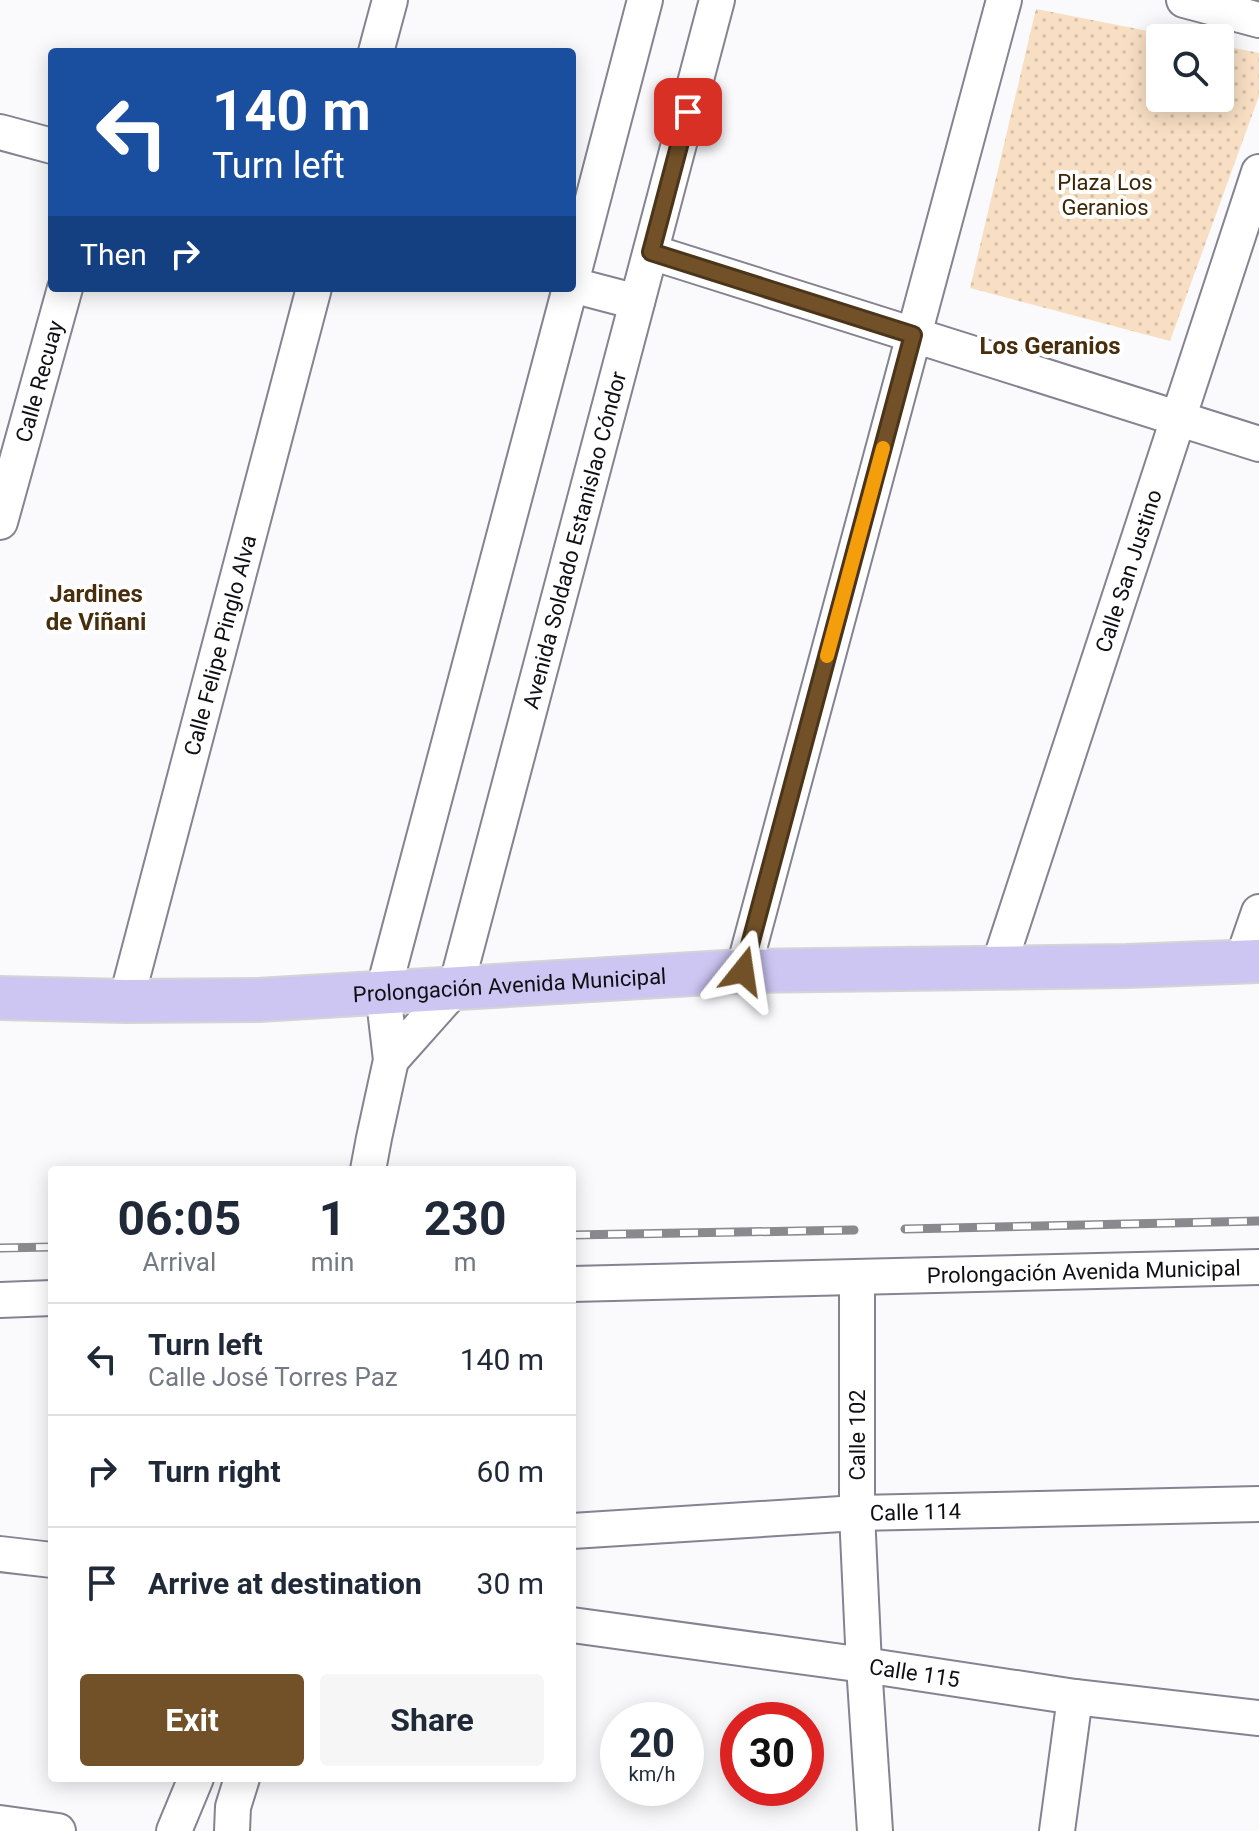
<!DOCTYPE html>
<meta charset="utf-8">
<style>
body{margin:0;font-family:Roboto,sans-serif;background:#f6f6f7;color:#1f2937;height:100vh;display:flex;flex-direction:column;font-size:30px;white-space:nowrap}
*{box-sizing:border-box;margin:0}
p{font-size:26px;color:#747a83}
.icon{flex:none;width:44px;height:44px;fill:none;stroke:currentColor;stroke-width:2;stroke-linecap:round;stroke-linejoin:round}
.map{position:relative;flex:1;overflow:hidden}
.side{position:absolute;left:48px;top:1166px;width:528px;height:616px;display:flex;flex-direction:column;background:#fff;border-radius:8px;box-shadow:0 4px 20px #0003}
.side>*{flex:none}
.guide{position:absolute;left:48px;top:48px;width:528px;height:244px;border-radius:8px;box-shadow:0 4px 20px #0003;background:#1a4fa0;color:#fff;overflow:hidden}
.fabs{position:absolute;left:1146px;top:24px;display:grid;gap:16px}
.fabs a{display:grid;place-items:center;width:88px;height:88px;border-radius:8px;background:#fff;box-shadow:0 4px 20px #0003;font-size:40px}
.speed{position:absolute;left:600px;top:1702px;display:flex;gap:16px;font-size:40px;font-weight:700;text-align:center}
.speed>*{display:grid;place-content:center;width:104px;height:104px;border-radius:50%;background:#fff;box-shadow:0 4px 20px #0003;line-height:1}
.speed small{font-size:20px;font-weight:400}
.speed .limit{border:12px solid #d22;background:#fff;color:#111}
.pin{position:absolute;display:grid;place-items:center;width:68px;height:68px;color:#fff;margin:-34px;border-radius:16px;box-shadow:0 4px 12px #0006}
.me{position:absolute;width:88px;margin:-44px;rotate:15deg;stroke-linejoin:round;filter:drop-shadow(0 0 6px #0008)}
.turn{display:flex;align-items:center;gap:28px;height:168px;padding:0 32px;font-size:36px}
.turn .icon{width:104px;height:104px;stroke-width:2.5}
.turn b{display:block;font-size:56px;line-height:68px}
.then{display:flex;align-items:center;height:76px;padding:0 32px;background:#0003;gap:16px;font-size:30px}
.eta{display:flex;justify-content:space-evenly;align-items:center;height:136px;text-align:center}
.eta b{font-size:48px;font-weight:700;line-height:56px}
.cta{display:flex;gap:16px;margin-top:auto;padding:16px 32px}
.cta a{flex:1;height:92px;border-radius:8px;background:#725128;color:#fff;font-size:32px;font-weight:700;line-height:92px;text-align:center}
.cta a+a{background:#f6f6f7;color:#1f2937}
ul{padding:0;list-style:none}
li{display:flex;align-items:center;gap:24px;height:112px;padding:0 32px;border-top:2px solid #e0e1e3}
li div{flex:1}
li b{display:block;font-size:30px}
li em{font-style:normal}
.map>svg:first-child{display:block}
</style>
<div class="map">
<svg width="1259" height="1831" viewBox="0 0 1259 1831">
<defs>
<pattern id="park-dots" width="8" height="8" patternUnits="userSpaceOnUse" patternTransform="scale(2)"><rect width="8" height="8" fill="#f8dfc3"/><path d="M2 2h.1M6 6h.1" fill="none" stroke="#d3bea7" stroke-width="1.8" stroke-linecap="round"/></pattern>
</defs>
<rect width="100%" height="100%" fill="#fafafd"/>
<!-- park -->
<path fill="url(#park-dots)" d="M1036,9l148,29h-24v60h60v-53l39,8v43l-89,245 -200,-53z"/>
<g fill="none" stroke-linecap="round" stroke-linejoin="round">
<defs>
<g id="minor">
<path d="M1184,0l75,20"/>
<path d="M376,52l14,-52"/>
<path d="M0,132l52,14"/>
<path d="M651,252l608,192"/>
<path d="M572,279l73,-279"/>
<path d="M572,285l65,17"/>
<path id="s1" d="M0,522l65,-234"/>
<path d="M1242,961l17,-49"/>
<path id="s2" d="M998,968l261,-796"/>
<path d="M743,971l261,-971"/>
<path id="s3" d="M126,1001l188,-713"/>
<path id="s4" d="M391,1060l65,-73 261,-987"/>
<path d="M368,1170l6,-32 17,-78 -8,-68 187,-704"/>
<path d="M857,1278v235l7,152 11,166"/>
<path id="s5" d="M572,1284l687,-17"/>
<path d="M0,1300l52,-2"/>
<path id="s6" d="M572,1531l285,-18 402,-9"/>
<path d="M0,1554l52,6"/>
<path id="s7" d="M572,1625l292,40 211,32 184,21"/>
<path d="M0,1823l58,8"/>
<path d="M174,1831l22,-53"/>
<path d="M232,1831l1,-24 9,-29"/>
<path d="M1057,1831l18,-134"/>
</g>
<g id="major">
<path id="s8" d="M0,998l126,3 132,-1 485,-29 384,-5 132,-5"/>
</g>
</defs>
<!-- minor casing -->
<use href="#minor" stroke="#848391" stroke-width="38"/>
<!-- major casing -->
<use href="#major" stroke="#d4d4d5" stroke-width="46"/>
<!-- minor -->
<use href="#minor" stroke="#fff" stroke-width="34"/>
<!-- major -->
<use href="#major" stroke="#cdc5f2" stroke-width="42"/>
<defs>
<g id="rail">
<path d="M905,1229l354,-8"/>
<path d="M572,1235l282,-5"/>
<path d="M0,1248l52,-1"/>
</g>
</defs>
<!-- rail casing -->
<use href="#rail" stroke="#8a8a8e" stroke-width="9"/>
<!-- rail -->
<use href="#rail" stroke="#fff" stroke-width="6" stroke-dasharray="18" stroke-linecap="butt"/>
</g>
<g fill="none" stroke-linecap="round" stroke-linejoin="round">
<defs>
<path id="route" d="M688,112l-37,140 262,83 -170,636"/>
</defs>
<!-- route casing -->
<use href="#route" stroke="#4a351a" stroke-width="20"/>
<!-- route -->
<use href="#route" stroke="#725128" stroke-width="14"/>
<!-- slow -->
<path stroke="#f59e0b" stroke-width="14" d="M827,656l56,-208"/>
</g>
<g text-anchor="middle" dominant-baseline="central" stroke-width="8" stroke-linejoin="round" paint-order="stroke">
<!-- park labels -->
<g font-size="22" fill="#3d2402" stroke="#fff">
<text x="1105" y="182">Plaza Los<tspan x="1105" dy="25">Geranios</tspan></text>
</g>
<!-- street labels -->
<g font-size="22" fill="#0f0f14" stroke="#fff">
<text stroke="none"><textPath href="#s1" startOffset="146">Calle Recuay</textPath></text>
<text stroke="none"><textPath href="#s4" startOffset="560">Avenida Soldado Estanislao Cóndor</textPath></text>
<text stroke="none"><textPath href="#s2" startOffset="418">Calle San Justino</textPath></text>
<text stroke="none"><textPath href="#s3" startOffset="368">Calle Felipe Pinglo Alva</textPath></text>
<text stroke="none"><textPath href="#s8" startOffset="510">Prolongación Avenida Municipal</textPath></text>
<text stroke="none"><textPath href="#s5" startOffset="512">Prolongación Avenida Municipal</textPath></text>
<text transform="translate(857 1435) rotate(-90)">Calle 102</text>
<text stroke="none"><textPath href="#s6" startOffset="344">Calle 114</textPath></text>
<text stroke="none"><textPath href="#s7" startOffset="346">Calle 115</textPath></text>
</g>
<!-- neighbourhood labels -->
<g font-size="24" font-weight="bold" fill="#482e0c" stroke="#fff">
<text x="1050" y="346">Los Geranios</text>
<text x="96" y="594">Jardines<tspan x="96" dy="28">de Viñani</tspan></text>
</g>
</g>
</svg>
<div class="fabs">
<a><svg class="icon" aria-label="search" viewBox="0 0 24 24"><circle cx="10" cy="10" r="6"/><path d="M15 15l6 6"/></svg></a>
</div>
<div class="speed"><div>20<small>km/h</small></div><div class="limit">30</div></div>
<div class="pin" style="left:688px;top:112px;background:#d93025"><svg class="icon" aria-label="arrive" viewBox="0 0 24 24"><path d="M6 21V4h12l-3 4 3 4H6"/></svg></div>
<svg class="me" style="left:743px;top:971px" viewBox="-20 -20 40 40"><path d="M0-17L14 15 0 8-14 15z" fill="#725128" stroke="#fff" stroke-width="4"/></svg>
<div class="guide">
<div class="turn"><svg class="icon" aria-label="left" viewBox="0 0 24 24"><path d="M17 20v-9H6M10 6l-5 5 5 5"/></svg><div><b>140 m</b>Turn left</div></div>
<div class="then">Then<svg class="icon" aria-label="right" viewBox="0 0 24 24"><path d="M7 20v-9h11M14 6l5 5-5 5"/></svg></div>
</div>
<section class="side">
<div class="eta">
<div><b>06:05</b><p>Arrival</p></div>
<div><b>1</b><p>min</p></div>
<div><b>230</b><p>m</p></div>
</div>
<ul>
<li><svg class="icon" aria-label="left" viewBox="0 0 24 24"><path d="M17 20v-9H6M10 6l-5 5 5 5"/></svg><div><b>Turn left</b><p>Calle José Torres Paz</p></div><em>140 m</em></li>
<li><svg class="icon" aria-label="right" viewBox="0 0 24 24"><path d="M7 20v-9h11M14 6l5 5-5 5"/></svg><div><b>Turn right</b></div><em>60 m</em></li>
<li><svg class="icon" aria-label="arrive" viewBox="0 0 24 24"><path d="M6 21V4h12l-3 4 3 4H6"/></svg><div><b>Arrive at destination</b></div><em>30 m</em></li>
</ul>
<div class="cta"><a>Exit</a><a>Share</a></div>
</section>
</div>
